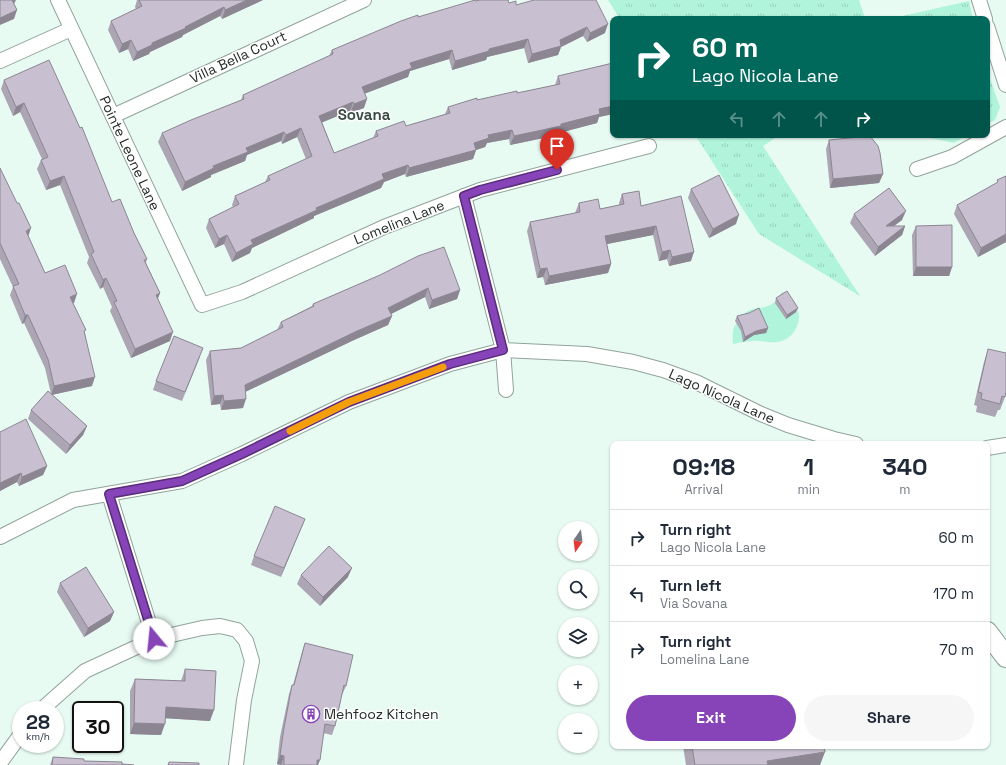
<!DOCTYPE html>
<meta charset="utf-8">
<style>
body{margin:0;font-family:"Space Grotesk",sans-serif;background:#f6f6f7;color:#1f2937;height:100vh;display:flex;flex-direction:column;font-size:15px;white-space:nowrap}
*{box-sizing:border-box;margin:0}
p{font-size:13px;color:#747a83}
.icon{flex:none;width:22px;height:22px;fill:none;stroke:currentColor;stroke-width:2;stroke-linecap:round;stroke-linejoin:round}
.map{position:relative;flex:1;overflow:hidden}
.sheet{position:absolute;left:610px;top:441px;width:380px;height:308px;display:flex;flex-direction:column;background:#fff;border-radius:8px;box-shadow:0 1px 3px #0004}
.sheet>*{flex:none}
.hud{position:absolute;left:610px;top:16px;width:380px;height:122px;border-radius:8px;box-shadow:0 1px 3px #0004;background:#00695c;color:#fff;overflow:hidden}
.needle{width:26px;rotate:194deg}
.fabs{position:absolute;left:558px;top:521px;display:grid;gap:8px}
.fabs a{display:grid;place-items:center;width:40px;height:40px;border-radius:50%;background:#fff;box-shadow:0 1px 3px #0004;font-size:20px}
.speed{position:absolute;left:12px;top:701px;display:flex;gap:8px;font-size:20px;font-weight:700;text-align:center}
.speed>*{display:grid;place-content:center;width:52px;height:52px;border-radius:50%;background:#fff;box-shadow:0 1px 3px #0004;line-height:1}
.speed small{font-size:10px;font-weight:400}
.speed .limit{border:2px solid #111;border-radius:6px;background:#fff;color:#111}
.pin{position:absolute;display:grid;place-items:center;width:34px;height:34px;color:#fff;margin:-41px -17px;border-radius:50% 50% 50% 0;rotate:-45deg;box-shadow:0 0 4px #0007}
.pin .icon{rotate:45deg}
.me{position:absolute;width:44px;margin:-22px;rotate:343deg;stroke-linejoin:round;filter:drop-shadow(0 0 3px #0008)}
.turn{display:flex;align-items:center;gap:14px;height:84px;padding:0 16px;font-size:18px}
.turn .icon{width:52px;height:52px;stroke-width:2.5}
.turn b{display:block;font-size:28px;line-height:34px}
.lanes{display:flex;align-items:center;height:38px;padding:0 16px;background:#0003;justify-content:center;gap:20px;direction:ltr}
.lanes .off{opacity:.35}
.eta{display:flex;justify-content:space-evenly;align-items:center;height:68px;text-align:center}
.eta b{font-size:24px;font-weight:600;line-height:28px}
.primary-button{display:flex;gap:8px;margin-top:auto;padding:8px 16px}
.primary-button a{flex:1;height:46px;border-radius:24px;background:#8644b8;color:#fff;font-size:16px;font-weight:600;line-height:46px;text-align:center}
.primary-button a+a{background:#f6f6f7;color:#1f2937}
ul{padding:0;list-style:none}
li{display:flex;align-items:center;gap:12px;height:56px;padding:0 16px;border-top:1px solid #e0e1e3}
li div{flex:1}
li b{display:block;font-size:15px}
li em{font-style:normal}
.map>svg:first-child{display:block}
</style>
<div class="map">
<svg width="1006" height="765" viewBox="0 0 1006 765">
<defs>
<pattern id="grass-tufts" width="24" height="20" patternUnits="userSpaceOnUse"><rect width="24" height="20" fill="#b0f4db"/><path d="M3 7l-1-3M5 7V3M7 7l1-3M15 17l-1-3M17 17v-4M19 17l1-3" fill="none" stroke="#97d1bc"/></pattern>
</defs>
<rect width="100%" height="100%" fill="#e7fbf3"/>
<!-- grass -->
<g fill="url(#grass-tufts)">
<path d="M608,0h251l6,18 1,1h-246z"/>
<path d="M969,1l4,18h-84z"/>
<path d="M987,70l13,37 -5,13 -8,4z"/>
<path d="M695,135h85l-17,11 97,150 -101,-62z"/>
<path d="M860,135h108l-14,8 -28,-6z"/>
</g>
<!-- park -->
<path fill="#b0f4db" d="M782,292c10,5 16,12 17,24 0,12 -9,25 -22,26 -8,1 -17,-2 -25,-1 -6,0 -13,2 -19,3 -1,-15 0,-18 9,-28 3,-3 5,-5 8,-6 15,-4 23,-1 32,-18z"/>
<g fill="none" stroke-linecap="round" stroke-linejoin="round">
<defs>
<g id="street">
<path d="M58,0l144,305 40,-13 142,-65 96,-37 169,-44"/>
<path d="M979,0l6,19"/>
<path d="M987,26l19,59"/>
<path d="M0,61l71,-32"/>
<path d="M113,116l251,-116"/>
<path d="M917,169l35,-12 54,-30"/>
<path d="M464,196l39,154 3,40"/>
<path d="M987,448l19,-3"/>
<path d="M109,494l45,145"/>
<path d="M0,537l73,-37 109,-19 60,-27 107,-52 101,-38 53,-14 84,4 46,8 30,8 33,12 65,32 27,11 46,14 22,5"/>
<path d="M41,710l44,-39 69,-32 48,-11 18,-2 17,4 9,11 6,20 -8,39 -8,65"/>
<path d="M0,763l21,-29"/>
</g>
<path id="secondary" d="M987,632l19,25"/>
</defs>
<!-- street casing -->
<use href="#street" stroke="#91a39c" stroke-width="16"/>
<!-- secondary casing -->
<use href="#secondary" stroke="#91a39c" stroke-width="22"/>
<!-- street -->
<use href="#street" stroke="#fff" stroke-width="14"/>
<!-- secondary -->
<use href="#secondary" stroke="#fff" stroke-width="20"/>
</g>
<!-- wall -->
<g fill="#aca5b3">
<path d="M137,0h126l-41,19 -2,-3 -37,19 -1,2 -32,15 -1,2 -16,7 -5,-12 -9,4 -11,-23 3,-9 25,-12 -1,-2z"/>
<path d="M475,1l34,2 7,2 89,28 -18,9 -4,-6 -22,11 -3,8 -30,8 -4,-15 -37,9 -1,3 -34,10 -3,-11 -39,12 -2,6 -43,16 -1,15 -14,5v-2l-28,11 12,31 39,-15 3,-7 30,-5 39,-12 3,-7 29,-7 40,-7 38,-8 3,-9 55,-13v51l-14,3 -2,6 -38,10 -1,2 -48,10 -1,-6 -22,4 -2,4 -9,3 -3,9 -67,18 -1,-3 -21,8 -3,6 -67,28v2l-62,30 -2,5 -18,9 -8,-18 -9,4 -9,-20 3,-9 24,-12 -1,-2 3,-9 30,-14 3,-6 38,-17 -9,-22 -15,7 -1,-3 -34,14 -2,6 -34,14v2l-29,14 -24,-49 4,-9 79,-33 2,-5 86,-39 3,-6 86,-33z"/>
<path d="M4,80l108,122 22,31 13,26 -1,4 14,30 -2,6 12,42 -39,17 -21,-47 2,-4 -9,-20 -3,2 -13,-26 2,-6 -29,-72 -14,5 -9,-21 4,-9 1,-1 -22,-47 -7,4 -12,-27z"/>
<path d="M829,140l54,34 -4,9 -49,5 -4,-39z"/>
<path d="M0,168l28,69 17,36 29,30h-1l12,30 7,53 -40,9 35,31 -4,9 -17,19 -38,-35 3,-9 20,-16 -6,-26 -21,-45 -2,1 -12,-29 3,-8 -13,-28z"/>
<path d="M1006,176v66l-28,15 -24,-43 3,-9 40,-22v-3z"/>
<path d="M691,189l45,35 -27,14 -21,-40z"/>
<path d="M622,194l19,12 50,55 -22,5 -2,-7 -8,2 -6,-26 -46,9 4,20 -3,9 -63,12 -2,-8 -6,1 -10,-47 3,-9 45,-9 4,-10 21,6 19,-4v-2z"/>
<path d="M854,214l48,6 -8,6h11l-3,9 -27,21 -25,-33z"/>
<path d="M916,226l36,41 -3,9h-36l-1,-41z"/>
<path d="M380,275l80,15 -3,9 -28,10 -4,-12 -34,17 1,2 -4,9 -34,15 -109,52 -2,16 -22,2 -1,-6 -9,1 -5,-45 4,-9 31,-3 36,-18 4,-8 31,-16 1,-2z"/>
<path d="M776,298l20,14 -10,7 -11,-16z"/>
<path d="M737,316l31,12 -2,5 -12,2 -11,7 -2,-11 -6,-10z"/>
<path d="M988,349l17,48 -5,13h-2l-3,7 -19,-5 1,-6 -3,-1 10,-43z"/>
<path d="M200,357l-18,44 -29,-11 3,-9z"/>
<path d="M0,432l47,34 -4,9 -24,11 -2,-4 -17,9z"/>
<path d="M305,519l-24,58 -30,-12 3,-9z"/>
<path d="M301,575l47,2 -28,29 -23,-22z"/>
<path d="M60,583l54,29 -4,9 -26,16 -27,-45z"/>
<path d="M305,643l41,43 -4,9v-1l-7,32 -3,9 -9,-2 -5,32h-37l-4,-1 3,-27 9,-43 3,-9h1l9,-33z"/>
<path d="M185,669l25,52 -45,-3 -4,17 -31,-1v-43l5,-12 46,2z"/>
<path d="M683,746h141l-4,19h-134z"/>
<path d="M53,757l31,4 50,4h-84z"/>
</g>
<!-- shaded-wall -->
<g fill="#8c8692">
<path d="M12,0h4l-3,6z"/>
<path d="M247,0h16l-41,19 3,-9z"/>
<path d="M224,7l-4,9 -37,19 -1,2 -32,15 -1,2 -16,7 4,-9 15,-9z"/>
<path d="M17,10l-3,9 -14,6v-7z"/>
<path d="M608,24l-3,9 -18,9 3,-9z"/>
<path d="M587,27l-4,9 -22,11 -3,8 -30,8 4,-9z"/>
<path d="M528,39l-4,9 -37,9 -1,3 -34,10 3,-9 34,-12z"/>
<path d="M131,40l-3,9 -9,4 3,-9z"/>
<path d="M452,50l-3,9 -39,12 -2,6 -49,19 3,-9 48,-24z"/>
<path d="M367,99l-3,9 -14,5 4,-9z"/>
<path d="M353,102l-3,9 -34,14 3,-9z"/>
<path d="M24,103l-4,9 -7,4 3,-9z"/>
<path d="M613,106v8l-14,3 -2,6 -38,10 -1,2 -48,10 4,-9 47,-12 38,-15z"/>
<path d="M301,128l-4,9 -15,7 4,-9z"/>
<path d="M512,130l-3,9 -22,4 -2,4 -9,3 -3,9 -67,18 3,-9 79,-33z"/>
<path d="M284,132l-3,9 -34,14 -2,6 -34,14v2l-29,14 3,-9 61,-34z"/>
<path d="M408,165l-3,9 -21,8 -3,6 -67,28v2l-62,30 -2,5 -18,9 4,-9 15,-13 131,-66z"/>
<path d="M883,174l-4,9 -49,5 3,-9z"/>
<path d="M64,176l-4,9 -14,5 4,-9z"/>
<path d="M906,211l-4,9 -20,15 4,-9z"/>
<path d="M739,215l-3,9 -27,14 4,-9z"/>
<path d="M656,226l-3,9 -51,10 3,-9z"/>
<path d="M905,226l-3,9 -27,21 3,-9z"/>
<path d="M31,228l-3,9 -2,-6z"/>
<path d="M1006,234v8l-28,15 3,-9z"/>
<path d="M227,235l-3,9 -9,4 4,-9z"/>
<path d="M670,250l-3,9 -8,2 3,-9z"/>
<path d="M694,252l-3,9 -22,5 3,-9z"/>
<path d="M611,264l-3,9 -63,12 4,-9z"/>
<path d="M916,267h36l-3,9h-36z"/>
<path d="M547,268l-4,9 -6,1 3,-9z"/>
<path d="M106,278l-3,9 -3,2 3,-9z"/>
<path d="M428,288l-3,9 -40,20 3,-9z"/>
<path d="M460,290l-3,9 -28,10 3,-9z"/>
<path d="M160,293l-4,9v-7z"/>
<path d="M77,294l-3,9 -7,3 3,-9z"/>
<path d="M798,308l-2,4 -10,7 1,-4z"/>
<path d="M25,315h3l-4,8 -2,1z"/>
<path d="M392,316l-4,9 -34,15 -113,54 4,-9 112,-54z"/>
<path d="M768,328l-2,5 -12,2 -11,7 2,-5 11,-6z"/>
<path d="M173,332l-3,9 -39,17 4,-9z"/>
<path d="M95,377l-3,9 -41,9 3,-9z"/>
<path d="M223,395l-3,9 -9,1 3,-9z"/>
<path d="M246,399l-3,9 -22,2 3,-9z"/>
<path d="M87,426l-4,9 -17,19 4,-9z"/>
<path d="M47,466l-4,9 -24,11 3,-9z"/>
<path d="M21,473l-4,9 -17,9v-8z"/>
<path d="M305,519l-4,9 -20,49 3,-9z"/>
<path d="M352,568l-4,9 -28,29 3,-9z"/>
<path d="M114,612l-4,9 -26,16 4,-9z"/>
<path d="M166,707l48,3 -4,11 -49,-3z"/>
<path d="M134,723l31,1 -4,11 -31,-1z"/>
<path d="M825,752l-5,13h-54l1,-4z"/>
<path d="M280,755l4,1 -3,9 -4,-1z"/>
<path d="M317,760h3l-2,5h-2z"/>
</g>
<!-- building -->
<g fill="#c8c0d0" stroke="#8c8692">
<path d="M0,0h12l5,10 -17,8z"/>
<path d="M139,0h108l-22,10 -1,-3 -39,20 1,1 -34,15v2l-15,7 -6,-12 -9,4 -11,-23 31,-15z"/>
<path d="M475,0v1l5,-1h28l1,3 7,-2v4l18,-5h62l12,24 -18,9 -3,-6 -27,13 1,6 -29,8 -4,-15 -39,10v2l-34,10 -3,-11 -42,13 2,5 -50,19 5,12 -13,5 -1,-2 -34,14 15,37 44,-17 -2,-5 28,-10 2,5 44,-13 -2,-6 29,-9v2l40,-9v2l43,-9 -2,-8 55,-13v43l-14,3 1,5 -39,10v2l-47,10 -2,-6 -24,5 1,3 -15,5 2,7 -67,18 -1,-3 -26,9 2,5 -68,29 1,2 -66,30 2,4 -17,9 -9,-18 -8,4 -10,-20 30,-15 -4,-8 35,-16 -2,-4 44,-20 -11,-28 -15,7 -2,-3 -38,16 2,4 -35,14 1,2 -29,14 -23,-49 29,-13 53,-21 -1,-4 90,-41 -1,-4 69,-29 17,-6v2z"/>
<path d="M49,60l31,68 2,-1 30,75 8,-3 14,34 13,26 -3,1 16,33 -4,2 17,37 -38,17 -21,-47 3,-1 -11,-23 -3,2 -12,-26 3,-2 -30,-76 -14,5 -9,-21 7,-3 -24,-54 -8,4 -12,-27z"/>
<path d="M870,136l8,10 2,7 3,21 -50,5 -4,-39z"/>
<path d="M0,168l17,35h2l12,25 -5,3 19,42 20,-8 12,29 -7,3 16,33 -2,1 11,46 -41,9 -6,-27 -20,-44h-3l-12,-29 6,-2 -19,-41z"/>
<path d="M719,175l20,40 -26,14 -22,-40z"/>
<path d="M1006,176v58l-25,14 -24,-43 41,-23 -1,-2z"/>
<path d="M889,188l17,23 -20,15h19l-27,21 -24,-33z"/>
<path d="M639,191l2,15 40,-10 13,56 -22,5 -2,-7 -8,2 -6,-26 -51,10 6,28 -62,12 -2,-8 -7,1 -10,-47 50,-10 -1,-9 19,-4 2,10 24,-5 -2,-10z"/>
<path d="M952,225v42h-36v-41z"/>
<path d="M444,247l16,43 -28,10 -4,-12 -40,20 4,8 -35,15 -112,54 1,14 -22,2 -1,-6 -9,1 -4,-45 31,-3 42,-21 -2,-5 33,-16 -1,-2 67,-29 38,-19z"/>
<path d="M787,291l11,17 -11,7 -11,-17z"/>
<path d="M759,308l9,20 -12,3 -11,6 -3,-10 -5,-11 12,-3z"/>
<path d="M174,336l29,12 -18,44 -29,-11z"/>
<path d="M988,349l18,4v38l-1,6 -3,-1 -2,8 -19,-5 1,-6 -4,-1z"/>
<path d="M48,391l39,35 -17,19 -39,-35z"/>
<path d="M26,419l21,47 -25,11 -1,-4 -21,10v-51z"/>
<path d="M275,506l30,13 -21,49 -30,-12z"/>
<path d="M329,546l23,22 -29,29 -22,-22z"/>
<path d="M86,567l28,45 -26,16 -28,-45z"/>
<path d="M305,643l48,12 -7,31 -2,-1 -9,41 -10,-2 -5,36h-3v5h-33v-9l-4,-1 4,-27 8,-43h2z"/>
<path d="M185,669l31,2 -2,39 -48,-3 -1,17 -31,-1 1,-44 50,2z"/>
<path d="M692,746h132l1,6 -58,9 1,4h-73z"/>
<path d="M53,757l31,2v2l38,1v2l12,1h-82z"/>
<path d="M169,762l30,1v2h-31z"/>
</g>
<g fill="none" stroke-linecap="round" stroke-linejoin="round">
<defs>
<path id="route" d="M154,639l-45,-145 73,-13 60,-27 107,-52 101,-38 53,-14 -39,-154 16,-6 77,-20"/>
</defs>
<!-- route casing -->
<use href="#route" stroke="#572c78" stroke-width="10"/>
<!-- route -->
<use href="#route" stroke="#8644b8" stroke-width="7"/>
<!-- slow -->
<path stroke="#f59e0b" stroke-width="7" d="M290,431l59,-29 94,-35"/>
</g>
<!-- icons -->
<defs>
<symbol id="building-ring" viewBox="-11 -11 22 22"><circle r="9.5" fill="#fff" stroke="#8644b8" stroke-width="1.5"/><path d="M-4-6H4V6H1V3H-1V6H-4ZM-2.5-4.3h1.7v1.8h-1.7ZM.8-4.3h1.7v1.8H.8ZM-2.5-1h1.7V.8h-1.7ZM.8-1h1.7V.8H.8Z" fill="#8644b8"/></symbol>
</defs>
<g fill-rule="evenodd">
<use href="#building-ring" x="301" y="704" width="20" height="20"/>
</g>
<g text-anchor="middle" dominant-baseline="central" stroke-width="3" stroke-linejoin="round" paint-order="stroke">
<!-- street labels -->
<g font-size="14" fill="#242b28" stroke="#fff">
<text transform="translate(238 57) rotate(-25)">Villa Bella Court</text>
<text transform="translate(130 153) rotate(65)">Pointe Leone Lane</text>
<text transform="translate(399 222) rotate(-22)">Lomelina Lane</text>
<text transform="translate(722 396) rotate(24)">Lago Nicola Lane</text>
</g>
<!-- poi labels -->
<g font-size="14" fill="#242b28" stroke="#fff" text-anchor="start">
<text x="324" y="714">Mehfooz Kitchen</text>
</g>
<!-- neighbourhood labels -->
<g font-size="15" font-weight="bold" fill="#3c4d46" stroke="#fff">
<text x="364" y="114">Sovana</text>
</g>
</g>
</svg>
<div class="fabs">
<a><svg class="needle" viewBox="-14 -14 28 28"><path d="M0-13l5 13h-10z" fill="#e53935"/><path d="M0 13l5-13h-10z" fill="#747a83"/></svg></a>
<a><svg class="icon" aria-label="search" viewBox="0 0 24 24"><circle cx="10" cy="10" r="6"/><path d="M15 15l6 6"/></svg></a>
<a><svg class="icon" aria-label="layers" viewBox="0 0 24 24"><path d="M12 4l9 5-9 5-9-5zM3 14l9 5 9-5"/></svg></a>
<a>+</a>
<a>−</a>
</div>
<div class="speed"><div>28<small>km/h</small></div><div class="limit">30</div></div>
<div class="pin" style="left:557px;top:170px;background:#d93025"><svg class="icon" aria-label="arrive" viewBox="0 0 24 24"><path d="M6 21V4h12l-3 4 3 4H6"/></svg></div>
<svg class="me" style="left:154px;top:639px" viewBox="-20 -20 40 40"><circle r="19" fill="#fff"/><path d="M0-13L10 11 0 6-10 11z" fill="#8644b8"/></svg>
<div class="hud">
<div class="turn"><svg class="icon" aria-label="right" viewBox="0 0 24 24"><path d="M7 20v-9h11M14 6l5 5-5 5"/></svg><div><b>60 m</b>Lago Nicola Lane</div></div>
<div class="lanes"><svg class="icon off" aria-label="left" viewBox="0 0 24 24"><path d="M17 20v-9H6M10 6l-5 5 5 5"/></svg><svg class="icon off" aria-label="ahead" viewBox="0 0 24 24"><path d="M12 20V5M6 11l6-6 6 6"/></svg><svg class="icon off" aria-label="ahead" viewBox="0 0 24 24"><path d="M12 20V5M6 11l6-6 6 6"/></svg><svg class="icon" aria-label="right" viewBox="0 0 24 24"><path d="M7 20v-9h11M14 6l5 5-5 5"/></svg></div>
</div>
<section class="sheet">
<div class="eta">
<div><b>09:18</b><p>Arrival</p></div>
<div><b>1</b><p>min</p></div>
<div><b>340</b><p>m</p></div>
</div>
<ul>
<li><svg class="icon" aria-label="right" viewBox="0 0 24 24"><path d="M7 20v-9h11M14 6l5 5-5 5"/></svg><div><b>Turn right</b><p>Lago Nicola Lane</p></div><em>60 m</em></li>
<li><svg class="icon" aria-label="left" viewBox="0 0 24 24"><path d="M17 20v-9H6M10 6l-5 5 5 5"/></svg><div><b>Turn left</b><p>Via Sovana</p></div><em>170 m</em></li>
<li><svg class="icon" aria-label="right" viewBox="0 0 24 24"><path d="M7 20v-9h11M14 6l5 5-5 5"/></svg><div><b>Turn right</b><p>Lomelina Lane</p></div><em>70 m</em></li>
</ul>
<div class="primary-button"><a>Exit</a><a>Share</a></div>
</section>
</div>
